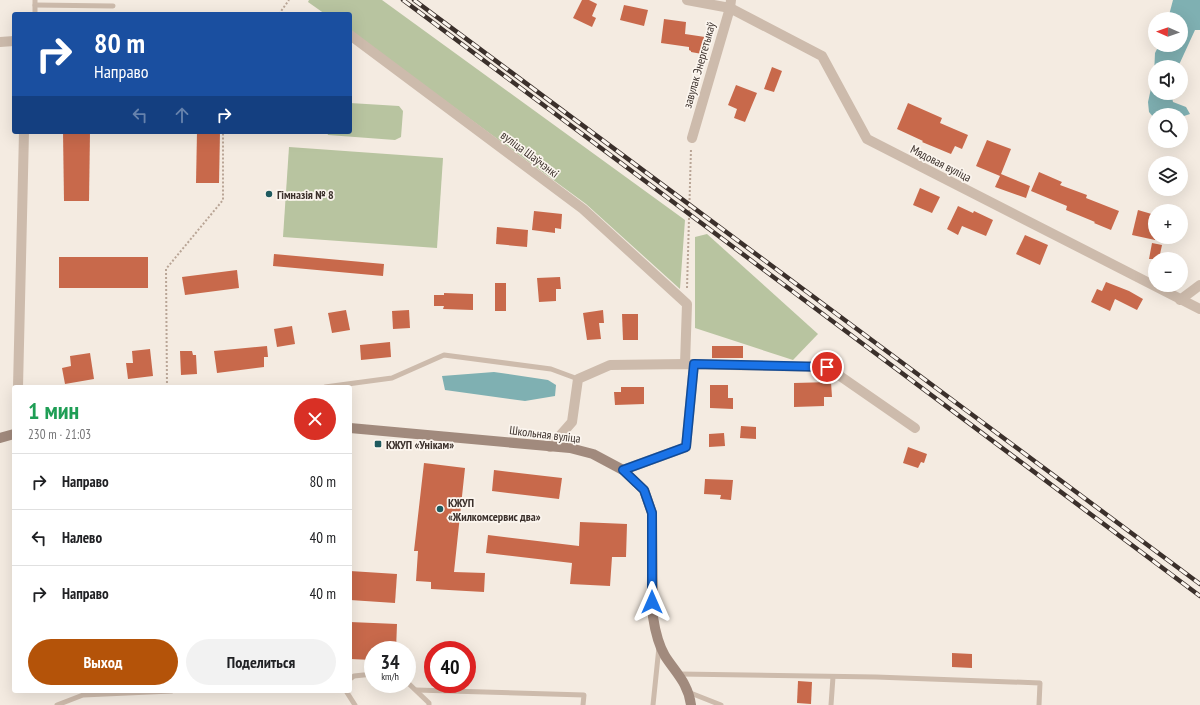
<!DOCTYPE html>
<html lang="ru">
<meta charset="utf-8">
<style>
body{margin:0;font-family:"PT Sans Narrow",sans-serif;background:#f2f2f2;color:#202124;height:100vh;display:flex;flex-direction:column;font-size:15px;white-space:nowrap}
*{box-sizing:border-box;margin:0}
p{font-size:13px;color:#757577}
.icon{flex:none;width:22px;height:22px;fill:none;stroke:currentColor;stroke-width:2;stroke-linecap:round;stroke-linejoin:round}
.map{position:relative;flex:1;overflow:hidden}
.details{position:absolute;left:12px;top:385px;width:340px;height:308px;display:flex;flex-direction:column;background:#fff;border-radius:4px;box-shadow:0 4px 16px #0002}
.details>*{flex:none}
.banner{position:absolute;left:12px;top:12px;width:340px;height:122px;border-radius:4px;box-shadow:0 4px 16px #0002;background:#1a4fa0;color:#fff;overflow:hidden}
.needle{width:26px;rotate:272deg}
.controls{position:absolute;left:1148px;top:12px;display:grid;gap:8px}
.controls a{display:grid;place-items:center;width:40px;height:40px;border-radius:50%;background:#fff;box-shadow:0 4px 16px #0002;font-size:20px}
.speed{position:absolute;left:364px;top:641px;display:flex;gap:8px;font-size:20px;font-weight:700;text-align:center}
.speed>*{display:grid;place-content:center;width:52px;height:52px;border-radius:50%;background:#fff;box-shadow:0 4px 16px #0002;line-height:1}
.speed small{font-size:10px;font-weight:400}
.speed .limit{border:6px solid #d22;background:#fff;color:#111}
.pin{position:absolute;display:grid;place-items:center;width:34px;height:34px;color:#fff;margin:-17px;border:2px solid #fff;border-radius:50%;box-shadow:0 1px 4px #0007}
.me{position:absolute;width:44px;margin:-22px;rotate:0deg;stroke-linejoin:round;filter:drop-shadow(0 0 3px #0008)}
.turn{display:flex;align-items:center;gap:14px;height:84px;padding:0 16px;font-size:18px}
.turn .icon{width:52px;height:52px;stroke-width:2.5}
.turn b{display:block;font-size:28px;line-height:34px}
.lanes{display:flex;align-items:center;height:38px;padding:0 16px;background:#0003;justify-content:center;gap:20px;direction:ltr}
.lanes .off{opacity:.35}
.round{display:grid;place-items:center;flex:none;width:42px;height:42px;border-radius:21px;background:#f2f2f2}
.headline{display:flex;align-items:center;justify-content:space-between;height:68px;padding:0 16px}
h1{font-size:24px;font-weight:600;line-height:30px;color:#1e9e55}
.primary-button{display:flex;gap:8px;margin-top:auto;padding:8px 16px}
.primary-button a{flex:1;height:46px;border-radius:24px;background:#b45309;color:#fff;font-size:16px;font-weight:600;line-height:46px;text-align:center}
.primary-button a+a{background:#f2f2f2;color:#202124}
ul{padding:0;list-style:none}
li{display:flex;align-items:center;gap:12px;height:56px;padding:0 16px;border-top:1px solid #e0e0e0}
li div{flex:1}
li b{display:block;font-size:15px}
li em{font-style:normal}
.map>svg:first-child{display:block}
</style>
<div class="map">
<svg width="1200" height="705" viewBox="0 0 1200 705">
<rect width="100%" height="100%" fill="#f4ebe1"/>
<!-- green -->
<g fill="#b8c4a0">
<path d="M309,0h73l303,220 -5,69 -94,-85 -236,-173v-17h-25l-17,-12z"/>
<path d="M350,103l49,3 4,5 -2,26 -6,3 -67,-5 -1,-3h23z"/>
<path d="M289,147l154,11 -6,90 -154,-11z"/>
<path d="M707,234l111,100 -25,26 -98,-32v-91z"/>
</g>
<!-- water -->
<g fill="#7fb0b2">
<path d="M1173,0h27v30h-5l-17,37h-23v26h16l2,9 13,5 4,7 -9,3v-2h-26v4l-6,-7 -1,-10 6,-27 1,-22 4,-8h22v-26h-13z"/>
<path d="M494,372l54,8 8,5 -1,11 -30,5 -80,-11 -3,-14z"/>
</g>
<!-- building -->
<g fill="#c8694b">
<path d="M582,0h7l8,4 -5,12 4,2 -4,9 -19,-9z"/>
<path d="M624,5l24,5 -4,16 -24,-6z"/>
<path d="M664,19l22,3 -1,12 20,3 -3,17 -11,-2v-1l-2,-1v-3l-28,-4z"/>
<path d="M772,67l10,4 -8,21 -10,-3z"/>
<path d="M736,85l21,8 -12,29 -11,-4 3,-9 -9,-4z"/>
<path d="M908,103l34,15 -2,5 28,12 -6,14 -7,-3 -4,8 -29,-12 1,-1 -26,-12z"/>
<path d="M63,132h27l-1,69h-25z"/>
<path d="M197,132h23l-1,51h-23z"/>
<path d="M987,140l24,9 -10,25 29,12 -4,12 -31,-11 5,-11 -24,-10z"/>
<path d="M1039,172l23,10 -2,3 27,10 -1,3 33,13 -8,19 -17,-7 1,-1 -29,-12 1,-4 -36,-15z"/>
<path d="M920,188l20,9 -8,16 -19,-8z"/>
<path d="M958,206l15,7 1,-2 19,9 -7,16 -24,-10 -4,9 -11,-6z"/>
<path d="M1138,210l17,5v25l-23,-5z"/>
<path d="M534,211l28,3 -1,15 -6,-1v5l-23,-3z"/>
<path d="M497,227l31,3 -1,17 -31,-3z"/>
<path d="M1025,235l23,10 -8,20 -24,-11z"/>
<path d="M1152,243l10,2 -3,14h-10z"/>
<path d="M274,254l110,10 -1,12 -110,-10z"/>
<rect x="59" y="257" width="89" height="31"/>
<path d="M237,270l2,18 -54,7 -3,-18z"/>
<path d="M560,277l1,12h-5v12l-17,1 -2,-24z"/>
<path d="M1106,282l23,9 14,8 -6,11 -22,-11 -5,12 -19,-9 6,-13 5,2z"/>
<rect x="495" y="283" width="11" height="28"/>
<path d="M444,293l29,1v16l-30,-1 1,-3h-10v-11h10z"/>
<path d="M346,310l4,20 -18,3 -4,-20z"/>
<path d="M409,310l1,18 -17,1 -1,-18z"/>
<path d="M603,310l1,13h-5l2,16 -14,1 -4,-27z"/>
<path d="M622,314h16v26h-15z"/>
<path d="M292,326l3,18 -18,3 -3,-18z"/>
<path d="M390,342l1,15 -30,3 -1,-15z"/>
<path d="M267,346l1,11h-4v10l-47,6 -3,-22z"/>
<rect x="712" y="346" width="31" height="12"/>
<path d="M150,349l3,27 -25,3 -2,-16h7l-1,-12z"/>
<path d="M180,351h12l1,4h3l1,19 -16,1z"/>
<path d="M90,353l4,26 -29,5 -3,-16 9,-2 -1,-10z"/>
<path d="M831,382l1,15h-8v9l-30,1v-24z"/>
<path d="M710,385h18v13h5v11l-23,-1z"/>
<path d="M621,387h23v17l-29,1 -1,-13h7z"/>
<path d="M741,426l15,1v12l-16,-1z"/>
<path d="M724,433l1,13 -16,1v-13z"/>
<path d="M908,447l19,7 -3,9 -3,-1 -3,6 -15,-5z"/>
<path d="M424,463l41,5 -11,104 31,1 -1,19 -53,-3v-7l-15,-1 2,-30h-4z"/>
<path d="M494,470l68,8 -3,21 -67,-8z"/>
<path d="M705,479l28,1 -2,20 -11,-1 1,-4 -17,-1z"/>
<path d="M580,522l47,2 -1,33h-14l-2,29 -40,-2 2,-21 -86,-10 2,-18 91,11z"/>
<path d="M350,571l47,3 -2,29 -45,-3z"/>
<path d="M350,622l47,2 -1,26h-23v10l-23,-1z"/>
<path d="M952,653l20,1v14l-20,-1z"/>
<path d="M798,681l14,1 -1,22 -14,-1z"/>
</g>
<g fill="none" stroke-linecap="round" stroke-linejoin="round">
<!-- path -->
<g stroke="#b9a596" stroke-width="2" stroke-dasharray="2 2" stroke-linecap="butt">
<path d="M279,14l10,-14"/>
<path d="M687,288l4,-139"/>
<path d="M167,387l-1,-118 57,-69v-68"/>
</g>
<!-- lane -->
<g stroke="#cdbbac" stroke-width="5">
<path d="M35,0v14"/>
<path d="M35,5l78,1"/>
<path d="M325,387l67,-9 52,-23 107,14 27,10"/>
<path d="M679,674l197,3 164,6 -1,22"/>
<path d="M350,679l4,-3 19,-2"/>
<path d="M407,682l22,21v2"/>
<path d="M416,690l168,5 -1,10"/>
<path d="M346,691l9,14"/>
<path d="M688,692l33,13"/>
<path d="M57,705l26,-10 89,-4"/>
<path d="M653,705l6,-58"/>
<path d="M831,705l2,-28"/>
</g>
<!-- street -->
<g stroke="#cdbbac" stroke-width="10">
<path d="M687,0l43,8 92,48 45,83 333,170"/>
<path d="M350,35l233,174 104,95 -2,60"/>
<path d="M0,42l14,-1"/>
<path d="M692,138l38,-130 1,-8"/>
<path d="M1180,300l20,-15"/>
<path d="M18,387l6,-255"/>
<path d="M550,447l22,-25 6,-43 32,-14 75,-1 142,3 88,61"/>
<path d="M623,470l63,-23 8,-83"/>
</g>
<!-- secondary -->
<g stroke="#a18a7d" stroke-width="10">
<path d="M350,428l220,20 23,6 30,16 21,20 8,23 1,104c2,13 5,27 12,39 11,17 23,27 26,49"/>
<path d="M0,438l14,-4"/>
</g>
<defs>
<g id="rail">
<path d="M403,0l797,596"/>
<path d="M414,0l786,584"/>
</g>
</defs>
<!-- rail casing -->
<use href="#rail" stroke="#3b302b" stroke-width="4.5"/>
<!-- rail -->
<use href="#rail" stroke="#fbf5ee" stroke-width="3" stroke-dasharray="9" stroke-linecap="butt"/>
</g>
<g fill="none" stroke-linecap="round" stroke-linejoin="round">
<defs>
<path id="route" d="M652,602v-89l-8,-23 -21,-20 63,-23 8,-83 133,3"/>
</defs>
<!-- route casing -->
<use href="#route" stroke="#114b97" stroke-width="10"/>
<!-- route -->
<use href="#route" stroke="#1a73e8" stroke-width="7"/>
</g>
<!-- markers -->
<g fill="#1f5a5e" stroke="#fbf5ee" stroke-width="1.5">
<circle cx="269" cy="194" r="4"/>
<rect x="374" y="440" width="8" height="8" rx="2"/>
<circle cx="440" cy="509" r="4"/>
</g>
<g text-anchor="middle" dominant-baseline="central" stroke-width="3.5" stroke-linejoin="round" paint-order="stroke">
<!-- street labels -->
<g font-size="12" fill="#3b302b" stroke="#fbf5ee">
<text transform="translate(699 65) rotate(-74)">завулак Энергетыкаў</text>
<text transform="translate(530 154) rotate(37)">вуліца Шаўчэнкі</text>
<text transform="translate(941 163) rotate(27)">Мядовая вуліца</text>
<text transform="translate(545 434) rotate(7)">Школьная вуліца</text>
</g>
<!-- poi labels -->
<g font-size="12" font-weight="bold" fill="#3b302b" stroke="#fbf5ee" text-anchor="start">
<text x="277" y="194">Гімназія № 8</text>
<text x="386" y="444">КЖУП «Унікам»</text>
<text x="448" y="502">КЖУП<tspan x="448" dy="14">«Жилкомсервис два»</tspan></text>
</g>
</g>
</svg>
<div class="controls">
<a><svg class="needle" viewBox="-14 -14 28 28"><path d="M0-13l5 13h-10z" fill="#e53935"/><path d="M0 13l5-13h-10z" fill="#757577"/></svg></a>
<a><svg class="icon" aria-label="sound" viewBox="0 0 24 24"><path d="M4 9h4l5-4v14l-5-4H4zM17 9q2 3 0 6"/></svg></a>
<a><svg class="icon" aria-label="search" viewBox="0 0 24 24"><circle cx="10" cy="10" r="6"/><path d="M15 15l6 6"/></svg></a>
<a><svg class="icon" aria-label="layers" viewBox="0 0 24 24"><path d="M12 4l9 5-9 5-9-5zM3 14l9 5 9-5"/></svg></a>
<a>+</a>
<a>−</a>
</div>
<div class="speed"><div>34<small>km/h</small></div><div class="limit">40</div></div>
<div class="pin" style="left:827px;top:367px;background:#d93025"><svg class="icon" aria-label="arrive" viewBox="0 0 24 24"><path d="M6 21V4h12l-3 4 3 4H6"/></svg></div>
<svg class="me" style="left:652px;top:602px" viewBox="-20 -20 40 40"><path d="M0-17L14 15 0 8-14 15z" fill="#1a73e8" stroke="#fff" stroke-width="4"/></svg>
<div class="banner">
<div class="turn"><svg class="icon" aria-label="right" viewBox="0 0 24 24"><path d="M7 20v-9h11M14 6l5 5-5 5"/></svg><div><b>80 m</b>Направо</div></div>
<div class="lanes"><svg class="icon off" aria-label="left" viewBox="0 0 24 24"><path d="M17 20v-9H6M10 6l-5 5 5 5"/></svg><svg class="icon off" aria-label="ahead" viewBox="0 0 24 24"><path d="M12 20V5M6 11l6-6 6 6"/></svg><svg class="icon" aria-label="right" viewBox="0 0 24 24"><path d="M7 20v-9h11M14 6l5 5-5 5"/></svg></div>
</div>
<section class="details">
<div class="headline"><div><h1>1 мин</h1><p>230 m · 21:03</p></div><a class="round" style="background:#d93025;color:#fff"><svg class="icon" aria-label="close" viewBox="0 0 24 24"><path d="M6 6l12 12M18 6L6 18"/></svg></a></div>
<ul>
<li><svg class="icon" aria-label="right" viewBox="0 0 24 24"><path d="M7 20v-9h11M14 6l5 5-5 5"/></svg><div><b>Направо</b></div><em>80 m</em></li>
<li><svg class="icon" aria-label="left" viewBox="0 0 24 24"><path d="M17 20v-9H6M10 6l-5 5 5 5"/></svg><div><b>Налево</b></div><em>40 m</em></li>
<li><svg class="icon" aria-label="right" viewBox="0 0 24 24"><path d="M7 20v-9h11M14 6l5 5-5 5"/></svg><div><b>Направо</b></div><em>40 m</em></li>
</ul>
<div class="primary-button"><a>Выход</a><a>Поделиться</a></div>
</section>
</div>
